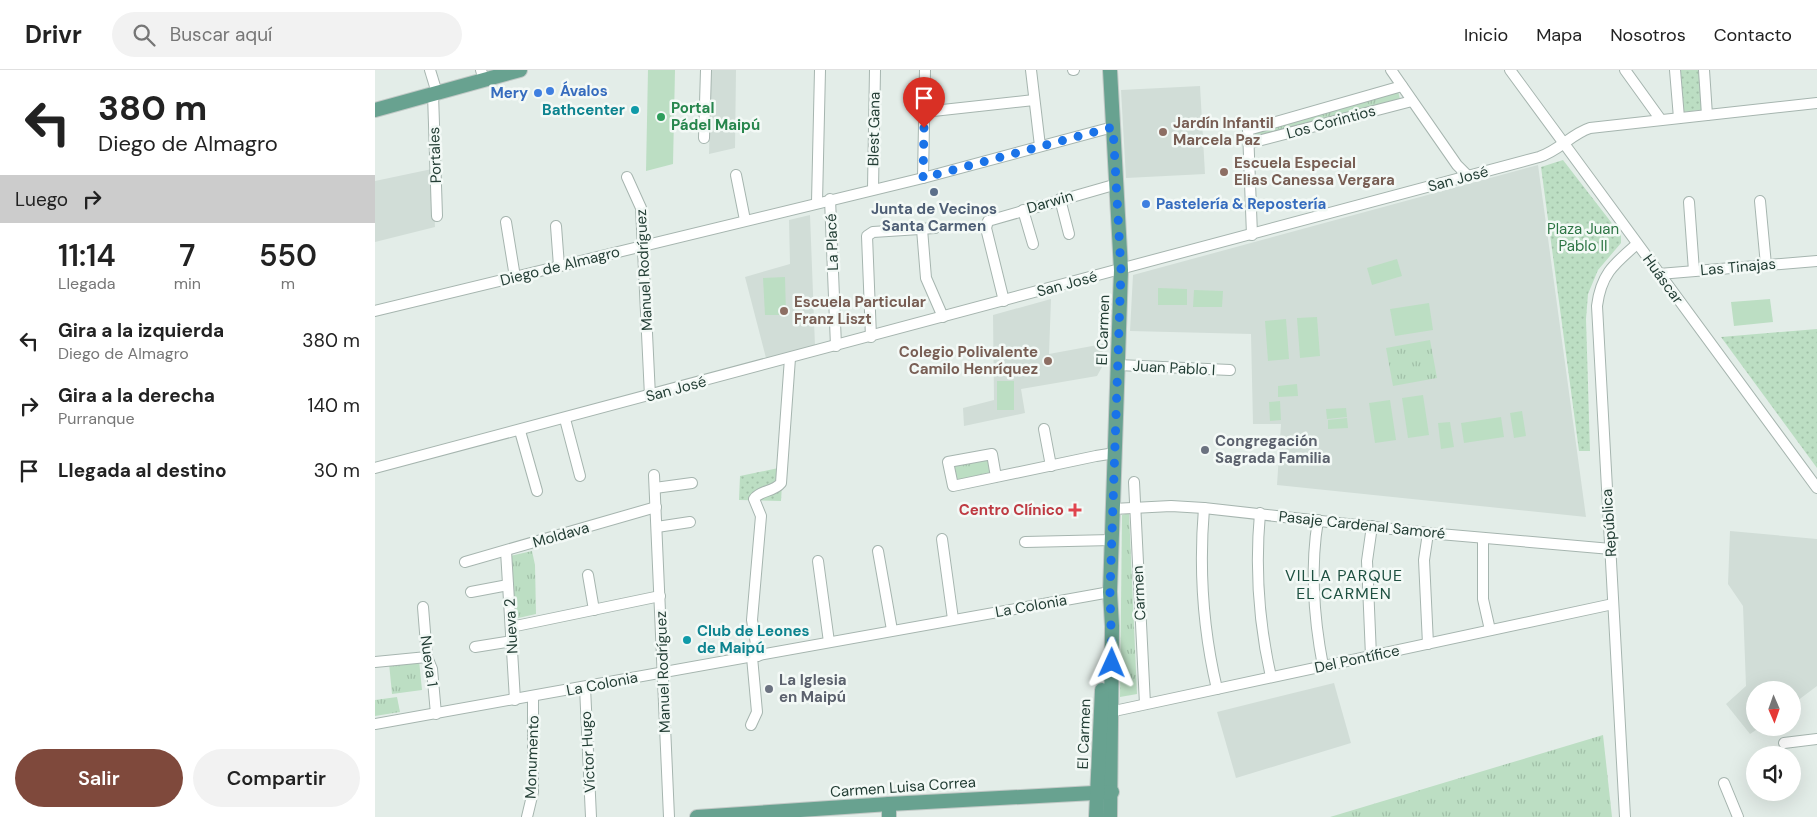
<!DOCTYPE html>
<html lang="es">
<meta charset="utf-8">
<style>
body{margin:0;font-family:"DM Sans",sans-serif;background:#f2f2f2;color:#222;height:100vh;display:flex;flex-direction:column;font-size:19px;white-space:nowrap}
*{box-sizing:border-box;margin:0}
p{font-size:16px;color:#767676}
.icon{flex:none;width:28px;height:28px;fill:none;stroke:currentColor;stroke-width:2;stroke-linecap:round;stroke-linejoin:round}
.map{position:relative;flex:1;overflow:hidden}
.details{display:flex;flex-direction:column;background:#fff;width:375px}
.details>*{flex:none}
.hud{background:#fff;color:#222;overflow:hidden}
.needle{width:32px;rotate:178deg}
.tools{position:absolute;left:1371px;top:611px;display:grid;gap:10px}
.tools a{display:grid;place-items:center;width:55px;height:55px;border-radius:50%;background:#fff;box-shadow:0 5px 20px #0002;font-size:25px}
.pin{position:absolute;display:grid;place-items:center;width:42px;height:42px;color:#fff;margin:-51px -21px;border-radius:50% 50% 50% 0;rotate:-45deg;box-shadow:0 0 5px #0007}
.pin .icon{rotate:45deg}
.me{position:absolute;width:55px;margin:-28px;rotate:1deg;stroke-linejoin:round;filter:drop-shadow(0 0 4px #0008)}
.turn{display:flex;align-items:center;gap:18px;height:105px;padding:0 15px;font-size:22px}
.turn .icon{width:65px;height:65px;stroke-width:2.5}
.turn b{display:block;font-size:35px;line-height:42px}
.then{display:flex;align-items:center;height:48px;padding:0 15px;background:#0003;gap:10px;font-size:19px}
.eta{display:flex;justify-content:space-evenly;align-items:center;height:85px;text-align:center}
.eta b{font-size:30px;font-weight:600;line-height:35px}
.primary-button{display:flex;gap:10px;margin-top:auto;padding:10px 15px}
.primary-button a{flex:1;height:58px;border-radius:30px;background:#7f493c;color:#fff;font-size:20px;font-weight:600;line-height:58px;text-align:center}
.primary-button a+a{background:#f2f2f2;color:#222}
ul{padding:0;list-style:none}
li{display:flex;align-items:center;gap:15px;height:65px;padding:0 15px}
li div{flex:1}
li b{display:block;font-size:19px}
li em{font-style:normal}
header{display:flex;align-items:center;gap:30px;box-sizing:border-box;height:70px;padding:0 25px;background:#fff;border-bottom:1px solid #e0e0e0}
header strong{font-size:24px}
nav{display:flex;gap:28px;margin-inline-start:auto;font-size:18px}
.search{width:350px;height:45px;background:#f2f2f2;display:flex;align-items:center;gap:12px;box-sizing:border-box;padding:0 18px;border-radius:28px;color:#767676;font-size:19px}
main{display:flex;flex:1;min-height:0}
.map>svg:first-child{display:block}
</style>
<header>
<strong>Drivr</strong>
<div class="search"><svg class="icon" aria-label="search" viewBox="0 0 24 24"><circle cx="10" cy="10" r="6"/><path d="M15 15l6 6"/></svg>Buscar aquí</div>
<nav><a>Inicio</a><a>Mapa</a><a>Nosotros</a><a>Contacto</a></nav>
</header>
<main>
<section class="details">
<div class="hud">
<div class="turn"><svg class="icon" aria-label="left" viewBox="0 0 24 24"><path d="M17 20v-9H6M10 6l-5 5 5 5"/></svg><div><b>380 m</b>Diego de Almagro</div></div>
<div class="then">Luego<svg class="icon" aria-label="right" viewBox="0 0 24 24"><path d="M7 20v-9h11M14 6l5 5-5 5"/></svg></div>
</div>
<div class="eta">
<div><b>11:14</b><p>Llegada</p></div>
<div><b>7</b><p>min</p></div>
<div><b>550</b><p>m</p></div>
</div>
<ul>
<li><svg class="icon" aria-label="left" viewBox="0 0 24 24"><path d="M17 20v-9H6M10 6l-5 5 5 5"/></svg><div><b>Gira a la izquierda</b><p>Diego de Almagro</p></div><em>380 m</em></li>
<li><svg class="icon" aria-label="right" viewBox="0 0 24 24"><path d="M7 20v-9h11M14 6l5 5-5 5"/></svg><div><b>Gira a la derecha</b><p>Purranque</p></div><em>140 m</em></li>
<li><svg class="icon" aria-label="arrive" viewBox="0 0 24 24"><path d="M6 21V4h12l-3 4 3 4H6"/></svg><div><b>Llegada al destino</b></div><em>30 m</em></li>
</ul>
<div class="primary-button"><a>Salir</a><a>Compartir</a></div>
</section>
<div class="map">
<svg width="1442" height="747" viewBox="0 0 1442 747">
<defs>
<pattern id="grass-tufts" width="24" height="20" patternUnits="userSpaceOnUse" patternTransform="scale(1.25)"><rect width="24" height="20" fill="#bcdec3"/><path d="M3 7l-1-3M5 7V3M7 7l1-3M15 17l-1-3M17 17v-4M19 17l1-3" fill="none" stroke="#a1c0a8"/></pattern>
<pattern id="park-dots" width="8" height="8" patternUnits="userSpaceOnUse" patternTransform="scale(1.25)"><rect width="8" height="8" fill="#bcdec3"/><path d="M2 2h.1M6 6h.1" fill="none" stroke="#a1c0a8" stroke-width="1.8" stroke-linecap="round"/></pattern>
</defs>
<rect width="100%" height="100%" fill="#e3ede8"/>
<!-- built -->
<g fill="#d1ddd7">
<path d="M336,0h25l-1,78 -26,6z"/>
<path d="M825,16l5,88 -79,4 -5,-88z"/>
<path d="M1163,95l48,352 -309,-32 4,-61h-28l-2,-90 -121,-3 3,-56z"/>
<path d="M57,99l3,58 -60,15v-61z"/>
<path d="M435,145l5,131 -49,12 -21,-81 45,-13 -1,-44z"/>
<path d="M676,229l-2,55 54,-10 -1,23 -5,9 -76,13 4,24 -61,13 -1,-18 31,-8 -1,-85z"/>
<path d="M1355,461l87,8v147l-24,18v-14h-38v38h4l-9,6 -24,-30 20,-18 -3,-80 -15,-22z"/>
<path d="M959,613l17,60 -115,35 -19,-66z"/>
</g>
<!-- grass -->
<g fill="url(#grass-tufts)">
<path d="M1023,21l2,8 -145,39 -2,-8z"/>
<path d="M1055,270l7,38 -44,8 -7,-38z"/>
<path d="M614,388l3,17 -35,7 -3,-17z"/>
<path d="M754,443l8,181 -17,3 2,-182z"/>
<path d="M157,481l3,14 1,49 -22,5 -4,-63z"/>
<path d="M44,590l3,30 -30,4 -3,-31z"/>
<path d="M22,627l3,15 -25,4v-16z"/>
<path d="M1228,665l9,82h-282z"/>
</g>
<!-- park -->
<g fill="url(#park-dots)">
<path d="M1304,0h20l3,40 -20,2z"/>
<path d="M1188,90l58,75v8l-23,27 -10,24 -2,25 4,132h-11l-38,-284z"/>
<path d="M1442,259v139l-96,-131z"/>
<path d="M408,397l-2,34 -42,-1 1,-24z"/>
</g>
<!-- pitch -->
<g fill="#bcdec3">
<path d="M273,0h27l-2,94 -27,7z"/>
<path d="M1022,189l5,17 -30,9 -5,-17z"/>
<path d="M410,207l1,38h-21l-2,-37z"/>
<path d="M783,218l29,1v16h-29z"/>
<path d="M819,220l29,1 -1,16h-29z"/>
<path d="M1395,229l3,23 -39,4 -3,-24z"/>
<path d="M1054,233l4,27 -38,6 -5,-27z"/>
<path d="M942,247l3,39 -20,2 -3,-40z"/>
<path d="M911,249l3,40 -21,2 -3,-40z"/>
<rect x="622" y="311" width="17" height="29"/>
<path d="M922,314l1,12 -20,1v-11z"/>
<path d="M1048,325l6,40 -21,3 -6,-40z"/>
<path d="M1015,330l6,40 -21,3 -6,-40z"/>
<path d="M905,331l1,19 -11,1 -1,-19z"/>
<path d="M971,338l1,9 -20,2 -1,-10z"/>
<path d="M1147,341l4,25 -12,2 -4,-25z"/>
<path d="M1126,347l3,20 -40,6 -3,-20z"/>
<path d="M972,348l1,10 -20,1v-9z"/>
<path d="M1075,352l4,25 -13,2 -3,-26z"/>
</g>
<g fill="none" stroke-linecap="round" stroke-linejoin="round">
<defs>
<g id="minor">
<path d="M55,0l7,23"/>
<path d="M106,0l3,10"/>
<path d="M656,0l9,76"/>
<path d="M698,0h1"/>
<path d="M1016,0l66,95 11,11"/>
<path d="M1135,0l307,418"/>
<path d="M1250,0l36,50"/>
<path d="M1300,0l4,48"/>
<path d="M1329,0l3,45"/>
<path d="M58,24l4,122"/>
<path d="M549,42l110,-12"/>
<path d="M329,68l2,-68"/>
<path d="M875,73l162,-42"/>
<path d="M361,105l9,45"/>
<path d="M252,107l14,31 9,188"/>
<path d="M548,108l2,-108"/>
<path d="M498,119l2,-119"/>
<path d="M455,129l6,147"/>
<path d="M685,129l9,35"/>
<path d="M1385,131l6,64"/>
<path d="M442,132l3,-132"/>
<path d="M1314,132l5,69"/>
<path d="M648,140l10,34"/>
<path d="M131,152l9,55"/>
<path d="M181,156l3,40"/>
<path d="M547,159l4,49 17,39"/>
<path d="M877,165l-4,-105 154,-44"/>
<path d="M1284,204l158,-13"/>
<path d="M629,231l-18,-73 2,-7 129,-37"/>
<path d="M0,241l548,-133 190,-51"/>
<path d="M496,267l-4,-101 6,-4 62,-4"/>
<path d="M743,295l112,5"/>
<path d="M190,349l15,57"/>
<path d="M669,359l7,37"/>
<path d="M145,361l17,60"/>
<path d="M0,398l1164,-311c20,-6 32,-23 51,-29l227,-25"/>
<path d="M279,405l15,342"/>
<path d="M621,407l-4,-23 -44,8 5,24 143,-30 19,-3"/>
<path d="M759,412l11,222"/>
<path d="M280,418l37,-5"/>
<path d="M829,438c-5,60 -1,122 13,181"/>
<path d="M738,439l58,-3 33,2 224,25 183,16"/>
<path d="M885,443c-5,55 -1,111 11,164"/>
<path d="M943,450c-8,48 -4,99 5,146"/>
<path d="M282,457l33,-5"/>
<path d="M1108,468v61l7,31"/>
<path d="M567,469l11,80"/>
<path d="M650,472l87,-2"/>
<path d="M131,481l9,149"/>
<path d="M503,481l14,79"/>
<path d="M443,491l11,81"/>
<path d="M90,492l191,-55"/>
<path d="M213,505l6,35"/>
<path d="M96,522l37,-7"/>
<path d="M48,537l4,50 5,12 4,45"/>
<path d="M136,557l149,-31"/>
<path d="M1053,574l-4,-84 4,-27"/>
<path d="M100,577l37,-6"/>
<path d="M383,586l-6,-36 9,-104 -7,-17c6,-9 20,-7 27,-16l9,-125"/>
<path d="M996,586l-4,-95 5,-35"/>
<path d="M0,592l52,-5"/>
<path d="M210,617l6,130"/>
<path d="M730,643l508,-109"/>
<path d="M0,654l735,-132"/>
<path d="M376,655l6,-13 -5,-55"/>
<path d="M1409,673l33,-4"/>
<path d="M1349,713l14,34"/>
<path d="M152,747l6,-25v-95"/>
<path d="M1250,747l-28,-511c4,-32 17,-42 40,-62"/>
</g>
<g id="major">
<path d="M735,0l11,200 -11,322 2,34 -2,191"/>
<path d="M0,40l145,-40"/>
<path d="M514,734v13"/>
<path d="M322,747l192,-13 223,-12"/>
<path d="M721,747l6,-127"/>
</g>
</defs>
<!-- minor casing -->
<use href="#minor" stroke="#a6b5af" stroke-width="12"/>
<!-- major casing -->
<use href="#major" stroke="#c1c9c6" stroke-width="16"/>
<!-- minor -->
<use href="#minor" stroke="#fff" stroke-width="10"/>
<!-- major -->
<use href="#major" stroke="#68a290" stroke-width="14"/>
</g>
<g fill="none" stroke-linecap="round" stroke-linejoin="round">
<!-- route -->
<path stroke="#1a73e8" stroke-width="9" stroke-dasharray="0 16.2" d="M549,58l-1,50 190,-51 8,143 -11,322 2,71"/>
</g>
<!-- markers -->
<g fill="#3f7fe0" stroke="#f3f9f6" stroke-width="2">
<circle cx="175" cy="21" r="5"/>
<circle cx="163" cy="23" r="5"/>
<circle cx="771" cy="134" r="5"/>
</g>
<g fill="#0f9aa8" stroke="#f3f9f6" stroke-width="2">
<circle cx="260" cy="40" r="5"/>
<circle cx="312" cy="570" r="5"/>
</g>
<circle fill="#2e9e5b" stroke="#f3f9f6" stroke-width="2" cx="286" cy="47" r="5"/>
<g fill="#8d6e63" stroke="#f3f9f6" stroke-width="2">
<circle cx="788" cy="62" r="5"/>
<circle cx="849" cy="102" r="5"/>
<circle cx="409" cy="241" r="5"/>
<circle cx="673" cy="291" r="5"/>
</g>
<circle fill="#5c6f8a" stroke="#f3f9f6" stroke-width="2" cx="559" cy="122" r="5"/>
<g fill="#6b7280" stroke="#f3f9f6" stroke-width="2">
<circle cx="830" cy="380" r="5"/>
<circle cx="394" cy="619" r="5"/>
</g>
<path fill="#e0444e" stroke="#f3f9f6" stroke-width="2" d="M697.5 432.5h5v5h5v5h-5v5h-5v-5h-5v-5h5z"/>
<g text-anchor="middle" dominant-baseline="central" stroke-width="5" stroke-linejoin="round" paint-order="stroke">
<!-- shop labels -->
<g font-size="15" font-weight="bold" fill="#366cbe" stroke="#f3f9f6" text-anchor="start">
<text x="185" y="21">Ávalos</text>
<text x="153" y="23" text-anchor="end">Mery</text>
<text x="781" y="134">Pastelería &amp; Repostería</text>
</g>
<!-- leisure labels -->
<g font-size="15" font-weight="bold" fill="#27864d" stroke="#f3f9f6" text-anchor="start">
<text x="296" y="38">Portal<tspan x="296" dy="17">Pádel Maipú</tspan></text>
</g>
<!-- culture labels -->
<g font-size="15" font-weight="bold" fill="#0d838f" stroke="#f3f9f6" text-anchor="end">
<text x="250" y="40">Bathcenter</text>
<text x="322" y="561" text-anchor="start">Club de Leones<tspan x="322" dy="17">de Maipú</tspan></text>
</g>
<!-- street labels -->
<g font-size="15" fill="#233e35" stroke="#f3f9f6">
<text transform="translate(956 52) rotate(-15)">Los Corintios</text>
<text transform="translate(499 59) rotate(-89)">Blest Gana</text>
<text transform="translate(60 85) rotate(-92)">Portales</text>
<text transform="translate(1083 109) rotate(-15)">San José</text>
<text transform="translate(675 132) rotate(-16)">Darwin</text>
<text transform="translate(457 172) rotate(-92)">La Placé</text>
<text transform="translate(185 196) rotate(-14)">Diego de Almagro</text>
<text transform="translate(1363 197) rotate(-5)">Las Tinajas</text>
<text transform="translate(269 200) rotate(-93)">Manuel Rodríguez</text>
<text transform="translate(1288 209) rotate(54)">Huáscar</text>
<text transform="translate(692 214) rotate(-15)">San José</text>
<text transform="translate(728 260) rotate(-88)">El Carmen</text>
<text transform="translate(799 298) rotate(3)">Juan Pablo I</text>
<text transform="translate(301 319) rotate(-15)">San José</text>
<text transform="translate(1234 453) rotate(-94)">República</text>
<text transform="translate(987 455) rotate(6)">Pasaje Cardenal Samoré</text>
<text transform="translate(186 465) rotate(-16)">Moldava</text>
<text transform="translate(764 523) rotate(-93)">Carmen</text>
<text transform="translate(656 536) rotate(-10)">La Colonia</text>
<text transform="translate(136 556) rotate(-93)">Nueva 2</text>
<text transform="translate(982 589) rotate(-12)">Del Pontífice</text>
<text transform="translate(54 591) rotate(82)">Nueva 1</text>
<text transform="translate(288 602) rotate(-92)">Manuel Rodríguez</text>
<text transform="translate(227 614) rotate(-11)">La Colonia</text>
<text transform="translate(709 664) rotate(-88)">El Carmen</text>
<text transform="translate(213 682) rotate(-93)">Víctor Hugo</text>
<text transform="translate(157 687) rotate(-88)">Monumento</text>
<text transform="translate(528 717) rotate(-4)">Carmen Luisa Correa</text>
</g>
<!-- education labels -->
<g font-size="15" font-weight="bold" fill="#785e54" stroke="#f3f9f6" text-anchor="start">
<text x="798" y="53">Jardín Infantil<tspan x="798" dy="17">Marcela Paz</tspan></text>
<text x="859" y="93">Escuela Especial<tspan x="859" dy="17">Elias Canessa Vergara</tspan></text>
<text x="419" y="232">Escuela Particular<tspan x="419" dy="17">Franz Liszt</tspan></text>
<text x="663" y="282" text-anchor="end">Colegio Polivalente<tspan x="663" dy="17">Camilo Henríquez</tspan></text>
</g>
<!-- service labels -->
<g font-size="15" font-weight="bold" fill="#4e5e75" stroke="#f3f9f6">
<text x="559" y="139">Junta de Vecinos<tspan x="559" dy="17">Santa Carmen</tspan></text>
</g>
<!-- park labels -->
<g font-size="15" fill="#2d7544" stroke="#f3f9f6">
<text x="1208" y="159">Plaza Juan<tspan x="1208" dy="17">Pablo II</tspan></text>
</g>
<!-- worship labels -->
<g font-size="15" font-weight="bold" fill="#5b616d" stroke="#f3f9f6" text-anchor="start">
<text x="840" y="371">Congregación<tspan x="840" dy="17">Sagrada Familia</tspan></text>
<text x="404" y="610">La Iglesia<tspan x="404" dy="17">en Maipú</tspan></text>
</g>
<!-- health labels -->
<g font-size="15" font-weight="bold" fill="#be3a42" stroke="#f3f9f6" text-anchor="end">
<text x="689" y="440">Centro Clínico</text>
</g>
<!-- neighbourhood labels -->
<g font-size="16" letter-spacing="1" fill="#1e5041" stroke="#f3f9f6">
<text x="969" y="505">VILLA PARQUE<tspan x="969" dy="18">EL CARMEN</tspan></text>
</g>
</g>
</svg>
<div class="tools">
<a><svg class="needle" viewBox="-14 -14 28 28"><path d="M0-13l5 13h-10z" fill="#e53935"/><path d="M0 13l5-13h-10z" fill="#767676"/></svg></a>
<a><svg class="icon" aria-label="sound" viewBox="0 0 24 24"><path d="M4 9h4l5-4v14l-5-4H4zM17 9q2 3 0 6"/></svg></a>
</div>
<div class="pin" style="left:549px;top:58px;background:#d93025"><svg class="icon" aria-label="arrive" viewBox="0 0 24 24"><path d="M6 21V4h12l-3 4 3 4H6"/></svg></div>
<svg class="me" style="left:737px;top:593px" viewBox="-20 -20 40 40"><path d="M0-17L14 15 0 8-14 15z" fill="#1a73e8" stroke="#fff" stroke-width="4"/></svg>
</div>
</main>
